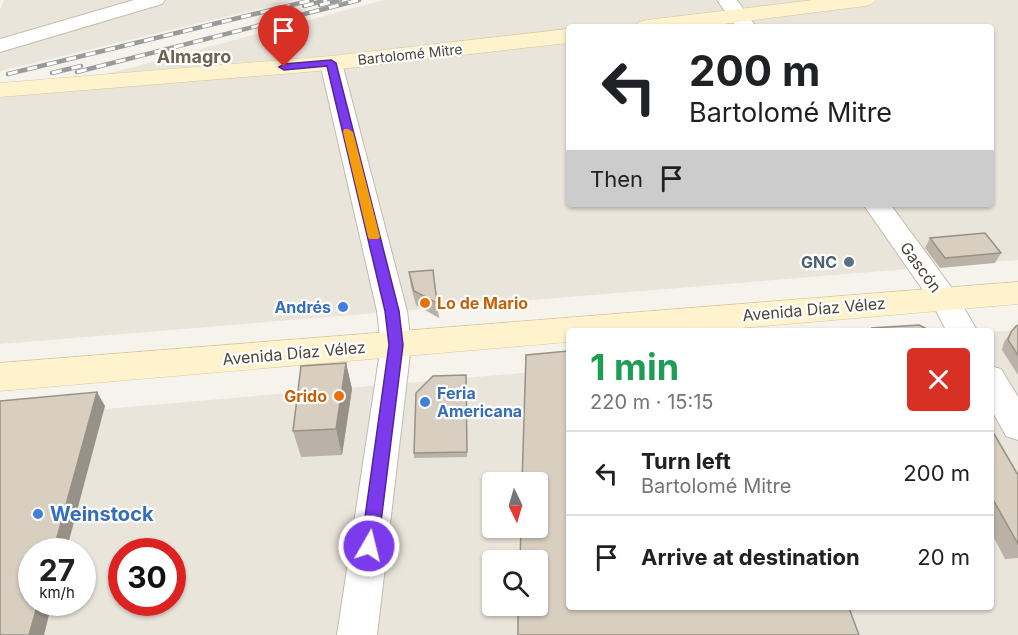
<!DOCTYPE html>
<meta charset="utf-8">
<style>
body{margin:0;font-family:Inter,sans-serif;background:#f2f2f2;color:#202124;height:100vh;display:flex;flex-direction:column;font-size:22px;white-space:nowrap}
*{box-sizing:border-box;margin:0}
p{font-size:20px;color:#757577}
.icon{flex:none;width:33px;height:33px;fill:none;stroke:currentColor;stroke-width:2;stroke-linecap:round;stroke-linejoin:round}
.map{position:relative;flex:1;overflow:hidden}
.drawer{position:absolute;left:566px;top:328px;width:428px;height:282px;display:flex;flex-direction:column;background:#fff;border-radius:6px;box-shadow:0 2px 4px #0004}
.drawer>*{flex:none}
.banner{position:absolute;left:566px;top:24px;width:428px;height:183px;border-radius:6px;box-shadow:0 2px 4px #0004;background:#fff;color:#202124;overflow:hidden}
.needle{width:39px;rotate:175deg}
.tools{position:absolute;left:482px;top:472px;display:grid;gap:12px}
.tools a{display:grid;place-items:center;width:66px;height:66px;border-radius:6px;background:#fff;box-shadow:0 2px 4px #0004;font-size:30px}
.speed{position:absolute;left:18px;top:538px;display:flex;gap:12px;font-size:30px;font-weight:700;text-align:center}
.speed>*{display:grid;place-content:center;width:78px;height:78px;border-radius:50%;background:#fff;box-shadow:0 2px 4px #0004;line-height:1}
.speed small{font-size:15px;font-weight:400}
.speed .limit{border:9px solid #d22;background:#fff;color:#111}
.pin{position:absolute;display:grid;place-items:center;width:51px;height:51px;color:#fff;margin:-62px -26px;border-radius:50% 50% 50% 0;rotate:-45deg;box-shadow:0 0 6px #0007}
.pin .icon{rotate:45deg}
.me{position:absolute;width:66px;margin:-33px;rotate:8deg;stroke-linejoin:round;filter:drop-shadow(0 0 4px #0008)}
.turn{display:flex;align-items:center;gap:21px;height:126px;padding:0 24px;font-size:27px}
.turn .icon{width:78px;height:78px;stroke-width:2.5}
.turn b{display:block;font-size:42px;line-height:51px}
.then{display:flex;align-items:center;height:57px;padding:0 24px;background:#0003;gap:12px;font-size:22px}
.round{display:grid;place-items:center;flex:none;width:63px;height:63px;border-radius:6px;background:#f2f2f2}
.overview{display:flex;align-items:center;justify-content:space-between;height:102px;padding:0 24px}
h1{font-size:36px;font-weight:700;line-height:45px;color:#1e9e55}
ul{padding:0;list-style:none}
li{display:flex;align-items:center;gap:18px;height:84px;padding:0 24px;border-top:2px solid #e0e0e0}
li div{flex:1}
li b{display:block;font-size:22px}
li em{font-style:normal}
.map>svg:first-child{display:block}
</style>
<div class="map">
<svg width="1018" height="635" viewBox="0 0 1018 635">
<rect width="100%" height="100%" fill="#f6f3ec"/>
<!-- residential -->
<g fill="#eae5da" fill-rule="evenodd">
<path d="M4,0h292l-296,71v-61z"/>
<path d="M384,0h634v260l-1018,84v-246l126,-29zM568,27h422v177h-422z"/>
<path d="M1018,330v305h-1018v-217l568,-49v239h422v-276zM492,483h45v45h-45zM32,552h50v51h-50zM122,552h50v51h-50zM492,561h45v45h-45z"/>
</g>
<g fill="none" stroke-linecap="round" stroke-linejoin="round">
<defs>
<g id="street">
<path d="M134,0h31l-3,4 -162,48v-13z"/>
<path d="M717,0h20l19,27h-20z"/>
<path d="M331,57l8,1 3,5 65,248 4,34 -34,290h-40l44,-290 -4,-34 -57,-248 3,-5z"/>
<path d="M863,204h27l64,87 24,41h-31l-15,-29z"/>
<path d="M990,366l11,3 17,28v43l-12,-4 -16,-29z"/>
</g>
<g id="secondary">
<path d="M813,0h63l-4,4 -7,2 -165,21h-64l3,-5 8,-2z"/>
<path d="M568,29v14l-237,27 -331,27v-14l331,-27z"/>
<path d="M1018,282v22l-322,28h-128v10l-568,49v-28z"/>
</g>
</defs>
<!-- street casing -->
<use href="#street" stroke="#c2bbae" stroke-width="2"/>
<!-- secondary casing -->
<use href="#secondary" stroke="#d6c79b" stroke-width="1"/>
<!-- street -->
<use href="#street" fill="#fff" fill-rule="evenodd"/>
<!-- secondary -->
<use href="#secondary" fill="#fff3cd" fill-rule="evenodd"/>
<defs>
<g id="rail">
<path d="M320,5l20,-5"/>
<path d="M304,6l23,-6"/>
<path d="M77,72l282,-72"/>
<path d="M52,73l29,-7"/>
<path d="M8,74l304,-74"/>
</g>
</defs>
<!-- rail casing -->
<use href="#rail" stroke="#9a9a9a" stroke-width="4.5"/>
<!-- rail -->
<use href="#rail" stroke="#fff" stroke-width="3" stroke-dasharray="10" stroke-linecap="butt"/>
</g>
<!-- wall -->
<g fill="#bab2a6">
<path d="M930,238l71,15 -6,10 -55,5 -15,-20z"/>
<path d="M409,272l28,31 2,15 -23,-13 -5,-18z"/>
<path d="M1018,325v50l-16,-25 2,-8 7,-10z"/>
<path d="M346,363l6,26 -10,66 -41,2 -8,-26z"/>
<path d="M466,375l1,82 -53,1v-5z"/>
<path d="M990,427l28,48v83l-13,1 -15,-29z"/>
</g>
<!-- shaded-wall -->
<g fill="#979187">
<path d="M346,363l6,26 -10,66 -6,-26z"/>
<path d="M97,392l8,14 -39,146h-13z"/>
<path d="M38,603h14l-8,32h-15z"/>
</g>
<!-- building -->
<g fill="#d8cfc1" stroke="#979187" stroke-width="1.5">
<path d="M985,233l16,20 -56,5 -15,-20z"/>
<path d="M433,270l4,33 -23,-12 -5,-19z"/>
<path d="M919,325l14,7h-59l-2,-4z"/>
<path d="M1018,325v30l-10,-15 3,-8 5,-6z"/>
<path d="M568,351v257h281l10,27h-341v-29h19v-45h-17l1,-33h16v-45h-15l4,-128z"/>
<path d="M346,363l-10,66 -43,2 8,-65z"/>
<path d="M466,375l1,77 -53,1 2,-60 17,-17z"/>
<path d="M97,392l-44,160h-21v51h6l-9,32h-29v-234z"/>
<path d="M990,427l28,48v69l-28,-50z"/>
</g>
<!-- route -->
<path fill="#7c3aed" stroke="#51269a" stroke-width="1.5" d="M331,60l5,3 63,248 4,34 -25,201 -3,5 -6,2 -6,-2 -2,-5 28,-201 -4,-34 -58,-245 -43,4 -5,-3 5,-3z"/>
<!-- slow -->
<path fill="#f59e0b" d="M344,129h4l5,3 27,105 -2,2h-9l-1,-2 -25,-105z"/>
<!-- markers -->
<circle fill="#5c6f8a" stroke="#fff" stroke-width="2" cx="849" cy="262" r="6"/>
<g fill="#e8710a" stroke="#fff" stroke-width="2">
<circle cx="425" cy="303" r="6"/>
<circle cx="339" cy="396" r="6"/>
</g>
<g fill="#3f7fe0" stroke="#fff" stroke-width="2">
<circle cx="343" cy="307" r="6"/>
<circle cx="425" cy="402" r="6"/>
<circle cx="38" cy="514" r="6"/>
</g>
<g text-anchor="middle" dominant-baseline="central" stroke-width="4.5" stroke-linejoin="round" paint-order="stroke">
<!-- far-street labels -->
<g font-size="14" fill="#4b4439" stroke="#fff">
<text transform="translate(410 54) rotate(-6)">Bartolomé Mitre</text>
</g>
<!-- service labels -->
<g font-size="16" font-weight="bold" fill="#4e5e75" stroke="#fff" text-anchor="end">
<text x="837" y="262">GNC</text>
</g>
<!-- street labels -->
<g font-size="16" fill="#4b4439" stroke="#fff">
<text transform="translate(921 267) rotate(54)">Gascón</text>
<text transform="translate(814 309) rotate(-5)">Avenida Díaz Vélez</text>
<text transform="translate(294 353) rotate(-5)">Avenida Díaz Vélez</text>
</g>
<!-- food labels -->
<g font-size="16" font-weight="bold" fill="#c56008" stroke="#fff" text-anchor="start">
<text x="437" y="303">Lo de Mario</text>
<text x="327" y="396" text-anchor="end">Grido</text>
</g>
<!-- shop labels -->
<g font-size="16" font-weight="bold" fill="#366cbe" stroke="#fff" text-anchor="end">
<text x="331" y="307">Andrés</text>
<text x="437" y="393" text-anchor="start">Feria<tspan x="437" dy="18">Americana</tspan></text>
</g>
<!-- far-district labels -->
<g font-size="18" font-weight="bold" fill="#6e6250" stroke="#fff">
<text x="194" y="56">Almagro</text>
</g>
<!-- near-shop labels -->
<g font-size="20" font-weight="bold" fill="#366cbe" stroke="#fff" text-anchor="start">
<text x="50" y="514">Weinstock</text>
</g>
</g>
</svg>
<div class="tools">
<a><svg class="needle" viewBox="-14 -14 28 28"><path d="M0-13l5 13h-10z" fill="#e53935"/><path d="M0 13l5-13h-10z" fill="#757577"/></svg></a>
<a><svg class="icon" aria-label="search" viewBox="0 0 24 24"><circle cx="10" cy="10" r="6"/><path d="M15 15l6 6"/></svg></a>
</div>
<div class="speed"><div>27<small>km/h</small></div><div class="limit">30</div></div>
<div class="pin" style="left:284px;top:67px;background:#d93025"><svg class="icon" aria-label="arrive" viewBox="0 0 24 24"><path d="M6 21V4h12l-3 4 3 4H6"/></svg></div>
<svg class="me" style="left:369px;top:546px" viewBox="-20 -20 40 40"><circle r="17" fill="#7c3aed" stroke="#fff" stroke-width="3"/><path d="M0-11L8 9 0 5-8 9z" fill="#fff"/></svg>
<div class="banner">
<div class="turn"><svg class="icon" aria-label="left" viewBox="0 0 24 24"><path d="M17 20v-9H6M10 6l-5 5 5 5"/></svg><div><b>200 m</b>Bartolomé Mitre</div></div>
<div class="then">Then<svg class="icon" aria-label="arrive" viewBox="0 0 24 24"><path d="M6 21V4h12l-3 4 3 4H6"/></svg></div>
</div>
<section class="drawer">
<div class="overview"><div><h1>1 min</h1><p>220 m · 15:15</p></div><a class="round" style="background:#d93025;color:#fff"><svg class="icon" aria-label="close" viewBox="0 0 24 24"><path d="M6 6l12 12M18 6L6 18"/></svg></a></div>
<ul>
<li><svg class="icon" aria-label="left" viewBox="0 0 24 24"><path d="M17 20v-9H6M10 6l-5 5 5 5"/></svg><div><b>Turn left</b><p>Bartolomé Mitre</p></div><em>200 m</em></li>
<li><svg class="icon" aria-label="arrive" viewBox="0 0 24 24"><path d="M6 21V4h12l-3 4 3 4H6"/></svg><div><b>Arrive at destination</b></div><em>20 m</em></li>
</ul>
</section>
</div>
